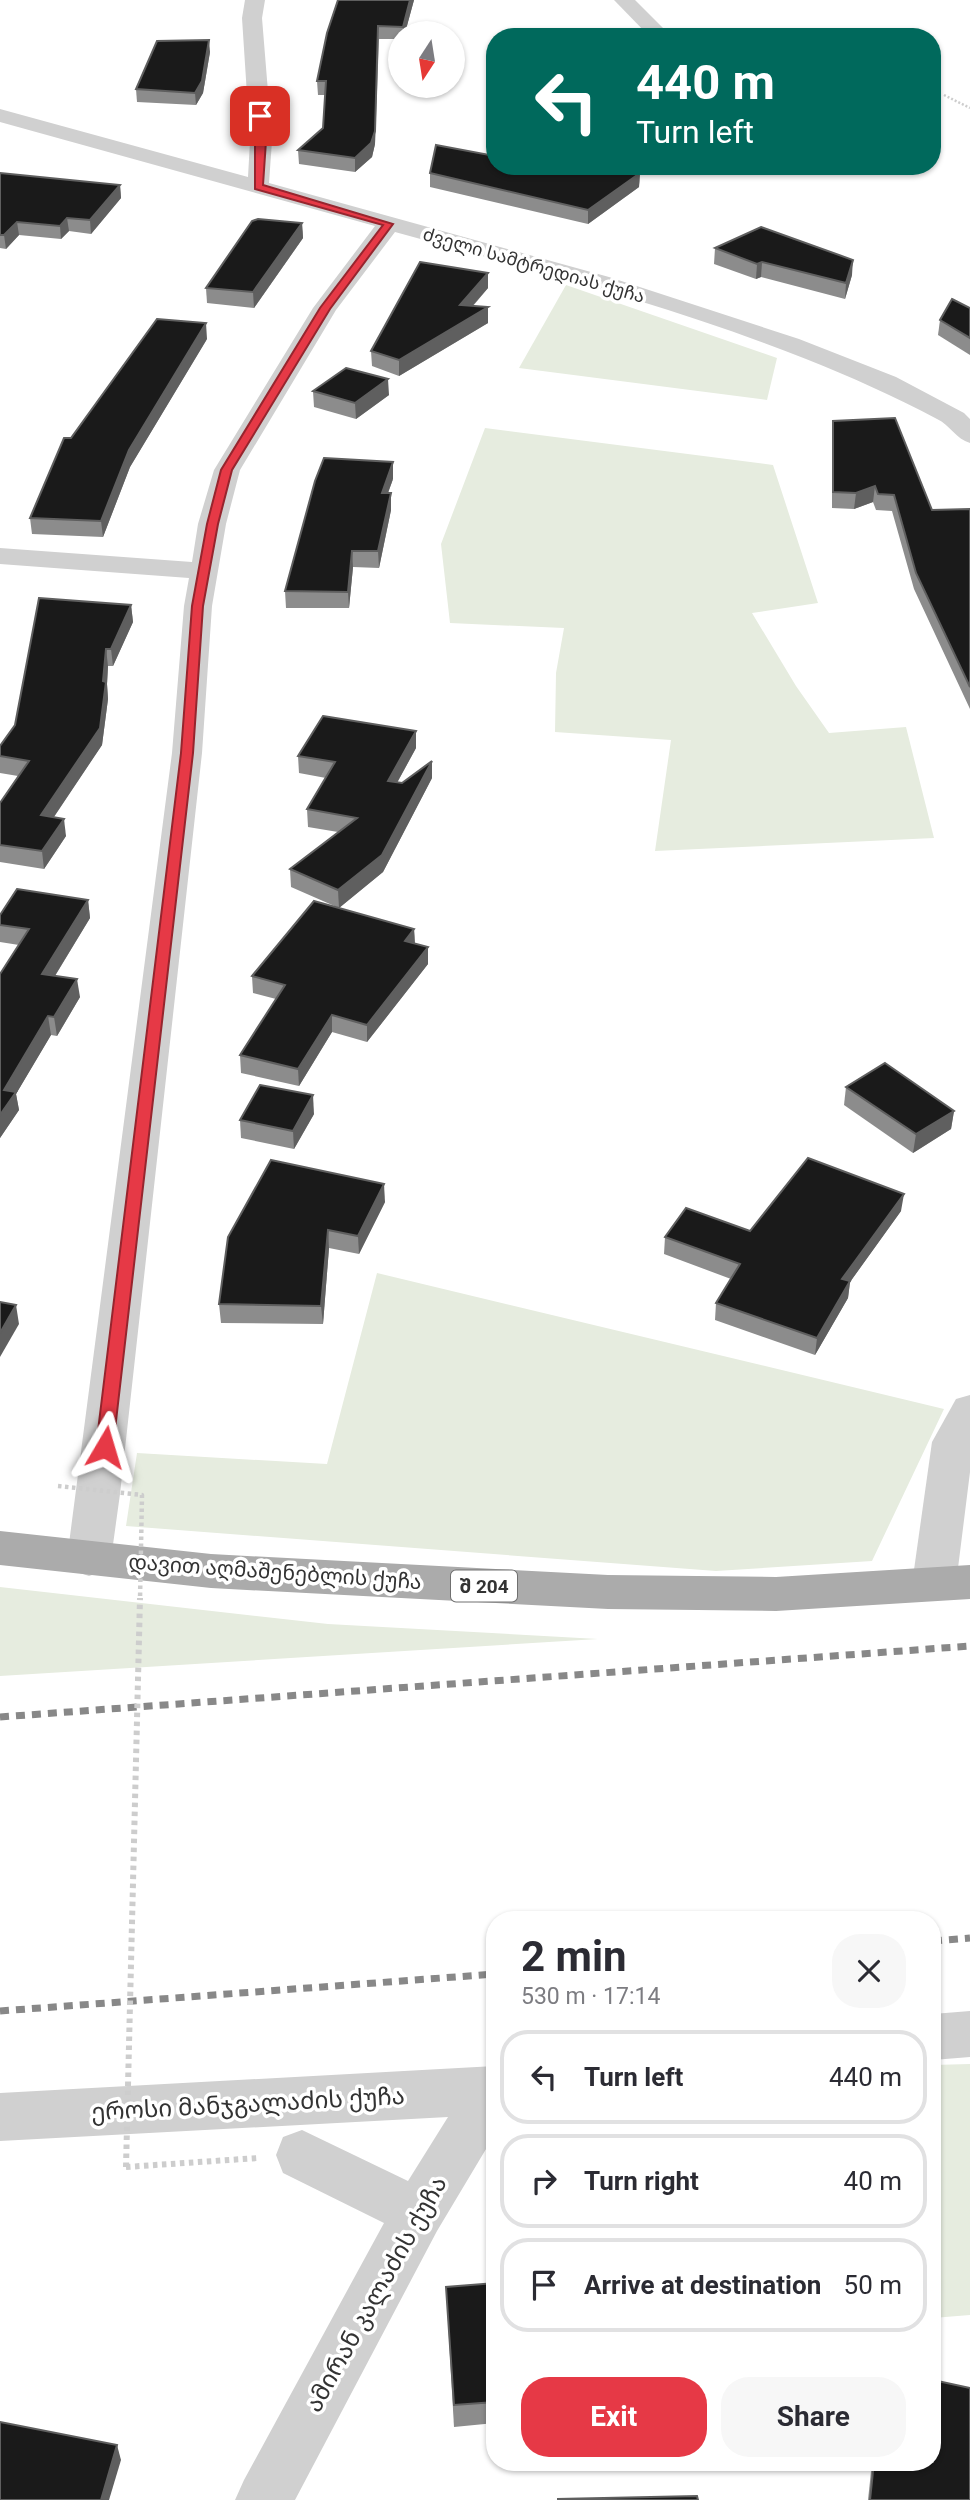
<!DOCTYPE html>
<meta charset="utf-8">
<style>
body{margin:0;font-family:Roboto,"Noto Sans Georgian",sans-serif;background:#f7f7f7;color:#2b2b33;height:100vh;display:flex;flex-direction:column;font-size:26px;white-space:nowrap}
*{box-sizing:border-box;margin:0}
p{font-size:23px;color:#7c7c81}
.icon{flex:none;width:38px;height:38px;fill:none;stroke:currentColor;stroke-width:2;stroke-linecap:round;stroke-linejoin:round}
.map{position:relative;flex:1;overflow:hidden}
.panel{position:absolute;left:486px;top:1911px;width:455px;height:560px;display:flex;flex-direction:column;background:#fff;border-radius:28px;box-shadow:0 2px 5px #0004}
.panel>*{flex:none}
.guide{position:absolute;left:486px;top:28px;width:455px;height:147px;border-radius:28px;box-shadow:0 2px 5px #0004;background:#00695c;color:#fff;overflow:hidden}
.needle{width:46px;rotate:192deg}
.controls{position:absolute;left:388px;top:21px;display:grid;gap:14px}
.controls a{display:grid;place-items:center;width:77px;height:77px;border-radius:50%;background:#fff;box-shadow:0 2px 5px #0004;font-size:35px}
.pin{position:absolute;display:grid;place-items:center;width:60px;height:60px;color:#fff;margin:-30px;border-radius:14px;box-shadow:0 4px 10px #0006}
.me{position:absolute;width:77px;margin:-38px;rotate:7deg;stroke-linejoin:round;filter:drop-shadow(0 0 5px #0008)}
.turn{display:flex;align-items:center;gap:24px;height:147px;padding:0 35px;font-size:32px}
.turn .icon{width:91px;height:91px;stroke-width:2.5}
.turn b{display:block;font-size:49px;line-height:60px}
.round{display:grid;place-items:center;flex:none;width:74px;height:74px;border-radius:28px;background:#f7f7f7}
.head{display:flex;align-items:center;justify-content:space-between;height:119px;padding:0 35px}
h1{font-size:42px;font-weight:700;line-height:52px}
.action{display:flex;gap:14px;margin-top:auto;padding:14px 35px}
.action a{flex:1;height:80px;border-radius:28px;background:#e63946;color:#fff;font-size:28px;font-weight:700;line-height:80px;text-align:center}
.action a+a{background:#f7f7f7;color:#2b2b33}
ul{padding:0;list-style:none}
li{display:flex;align-items:center;gap:21px;height:94px;margin:0 14px 10px;padding:0 21px;border:4px solid #e1e1e2;border-radius:28px}
li div{flex:1}
li b{display:block;font-size:26px}
li em{font-style:normal}
.map>svg:first-child{display:block}
</style>
<div class="map">
<svg width="970" height="2500" viewBox="0 0 970 2500">
<rect width="100%" height="100%" fill="#fff"/>
<!-- green -->
<g fill="#e6ecdf">
<path d="M566,285l211,73 -10,42 -248,-32z"/>
<path d="M485,428l288,37 45,138 -66,10 44,73 33,47 77,-6 28,111 -279,13 16,-111 -116,-8 1,-59 8,-45 -114,-5 -9,-79z"/>
<path d="M377,1273l567,136 -72,152 -156,10 -590,-45 11,-73 190,11z"/>
<path d="M0,1587l328,37 270,15 -598,37z"/>
<path d="M970,2064v251l-37,3v-253z"/>
</g>
<g fill="none" stroke-linecap="round" stroke-linejoin="round">
<!-- path-far1 -->
<path stroke="#cdcdcd" stroke-width="2.5" stroke-dasharray="2 2" stroke-linecap="butt" d="M944,95l26,13"/>
<!-- path -->
<path stroke="#cdcdcd" stroke-width="6" stroke-dasharray="4.5 4.5" stroke-linecap="butt" d="M126,2167l132,-9"/>
<!-- minor -->
<g fill="#d0d0d0" fill-rule="evenodd">
<path d="M245,0h20l-3,18 10,123 -3,42 340,94 190,62 97,38 68,36 6,6v24c-14,-4 -20,-18 -33,-24 -43,-23 -86,-42 -131,-60 -133,-53 -273,-89 -411,-127l-59,78 -96,160 -14,54 -14,82 -10,147 -82,741 -9,65 -7,12 -15,5 -15,-5 -7,-12 105,-806 12,-147 5,-28 -189,-14v-16l192,14 6,-38 16,-54 99,-162 62,-82 -375,-104v-13l248,68 2,-36 -8,-123z"/>
<path d="M614,0h21l37,37h-22z"/>
<path d="M970,1395v77l-14,112 -7,12 -15,5 -15,-5 -7,-12 20,-142 24,-43z"/>
<path d="M970,2011v46l-37,3v-46z"/>
<path d="M495,2066v68l-58,97 -142,269h-60l9,-20 140,-257 -101,-50 -7,-18 7,-18 19,-7 106,51 40,-64 -448,24v-48z"/>
</g>
<!-- major -->
<path fill="#ababab" fill-rule="evenodd" d="M0,1531l211,23 397,21 168,2 194,-12v34l-194,12 -168,-2 -397,-21 -211,-23z"/>
<!-- rail -->
<g stroke="#888" stroke-width="7" stroke-dasharray="9 7" stroke-linecap="butt">
<path d="M0,1717l970,-71"/>
<path d="M933,1941l37,-3"/>
<path d="M0,2011l495,-37"/>
</g>
<!-- path-bridge-far1 -->
<path stroke="#cdcdcd" stroke-width="4.5" stroke-dasharray="3.5 3.5" stroke-linecap="butt" d="M58,1486l84,9 -2,105"/>
<!-- path-bridge -->
<path stroke="#cdcdcd" stroke-width="6" stroke-dasharray="4.5 4.5" stroke-linecap="butt" d="M126,2167l14,-569"/>
</g>
<!-- wall -->
<g fill="#8c8c8c">
<path d="M338,0h76l-9,33h-4v6h-22l-4,105 -3,13 -17,15 -56,-8 -1,-14 25,-22 2,-33h-7l-1,-14z"/>
<path d="M210,52l-7,41 -7,12 -59,-3 -1,-13z"/>
<path d="M563,170l77,3 -1,14 -51,37 -158,-37v-14z"/>
<path d="M0,173l120,12 1,13 -30,36 -22,-3 -8,8 -42,-4 -13,14 -6,-1z"/>
<path d="M302,223l1,15 -49,70 -47,-5 -1,-15z"/>
<path d="M715,248l137,27 -7,24 -84,-22 -5,2 -42,-15z"/>
<path d="M488,273v15l-15,18 15,1v16l-89,53 -27,-10 -1,-15z"/>
<path d="M970,308v47l-32,-20 2,-15z"/>
<path d="M207,339l-77,128 -27,70 -71,-3 -2,-16 41,-80z"/>
<path d="M313,391l76,4 -33,24 -42,-12z"/>
<path d="M833,421l99,89 38,-1v200l-56,-120 -22,-78 -16,-1 -3,-8 -19,7 -22,-1v-71z"/>
<path d="M393,479l-5,14h3v17l-12,58 -26,-1 -4,41h-63l-1,-17z"/>
<path d="M131,605l2,17 -20,44h-5l-1,18 1,15 -6,46 -48,72 12,19 -22,33 -44,-7v-59l18,-27 -18,-3v-27z"/>
<path d="M416,748l-19,35h5l30,-5 -49,94 -44,36 -48,-21 -1,-18 48,-37 -30,-5 -1,-18 19,-31 -27,-5 -1,-17z"/>
<path d="M88,900l2,18 -35,58 25,21 -23,39 -6,-1 -35,59 3,16 -19,28v-164l19,-29 -19,-3v-27z"/>
<path d="M414,929l1,15 13,20 -61,78 -35,-10 -33,54 -58,-13 -1,-18 36,-56 -23,-6 -1,-17z"/>
<path d="M846,1087l108,24 -3,18 -38,24 -69,-48z"/>
<path d="M314,1114l-20,35 -53,-11 -1,-18z"/>
<path d="M385,1202l-26,52 -30,-6 -6,76 -102,-1 -2,-19 9,-67z"/>
<path d="M901,1211l-51,71 -2,16 -33,57 -100,-35 1,-17 15,-24 -67,-25 1,-17 85,-6z"/>
<path d="M495,2283v140l-41,4 -8,-140z"/>
<path d="M872,2462h61l37,38h-102z"/>
</g>
<!-- shaded-wall -->
<g fill="#5f5f5f">
<path d="M410,0h4l-9,33h-2v-6z"/>
<path d="M378,26l-3,118 -3,13 -17,15v-14z"/>
<path d="M209,40l1,12 -7,41 -7,12 -1,-12z"/>
<path d="M640,173l-1,14 -51,37v-14z"/>
<path d="M120,185l1,13 -30,36 -1,-14z"/>
<path d="M67,218l2,13 -8,8 -1,-13z"/>
<path d="M17,222l2,13 -13,14 -2,-14z"/>
<path d="M302,223l1,15 -49,70 -1,-16z"/>
<path d="M853,260l-1,15 -7,24 1,-16z"/>
<path d="M762,262l-1,15 -5,2 1,-15z"/>
<path d="M488,273v15l-28,32v-15z"/>
<path d="M488,307v16l-89,53v-16z"/>
<path d="M206,323l1,16 -77,128 -27,70 -2,-16 28,-71z"/>
<path d="M388,379l1,16 -33,24 -1,-16z"/>
<path d="M393,462v17l-11,30v-16z"/>
<path d="M875,486l-2,16 -19,7 2,-16z"/>
<path d="M391,493v17l-12,58 -1,-17z"/>
<path d="M352,551l1,16 -4,41 -1,-16z"/>
<path d="M131,605l2,17 -20,44 -2,-17z"/>
<path d="M106,649l2,17 -1,18 1,15 -6,46 -59,88 -2,-18 62,-134z"/>
<path d="M416,731v17l-28,51v-18z"/>
<path d="M432,761v17l-49,94 -44,36 -1,-18z"/>
<path d="M64,819l2,17 -22,33 -2,-18z"/>
<path d="M88,900l2,18 -45,74 -3,-18z"/>
<path d="M414,929l1,17 -10,-5z"/>
<path d="M428,947v17l-61,78v-17z"/>
<path d="M77,979l3,18 -23,39 -3,-19z"/>
<path d="M332,1015v17l-33,54 -1,-17z"/>
<path d="M48,1016l3,19 -35,59 3,16 -19,28v-23l4,-25z"/>
<path d="M313,1095l1,19 -20,35 -1,-18z"/>
<path d="M954,1111l-3,18 -38,24 3,-19z"/>
<path d="M384,1184l1,18 -26,52 -1,-18z"/>
<path d="M904,1194l-3,17 -51,71 -2,16 -33,57 2,-17 25,-59z"/>
<path d="M328,1230l1,18 -6,76 -2,-18z"/>
<path d="M16,1305l3,19 -19,33v-24z"/>
<path d="M117,2445l4,15 -12,40h-8z"/>
</g>
<!-- building -->
<g fill="#1a1a1a" stroke="#5f5f5f" stroke-width="2">
<path d="M338,0h72l-7,27 -25,-1 -3,105 -4,12 -16,15 -57,-8 25,-22 3,-47h-9l10,-48z"/>
<path d="M209,40l-7,41 -7,12 -59,-4 21,-48z"/>
<path d="M436,145l59,11v10h51l17,4 8,-4h50l19,7 -52,37 -158,-37z"/>
<path d="M0,173l120,12 -30,35 -23,-2 -7,8 -43,-4 -13,13h-4z"/>
<path d="M258,219l44,4 -49,69 -47,-4 46,-67z"/>
<path d="M761,227l92,33 -7,23 -84,-21 -5,2 -42,-16z"/>
<path d="M420,262l68,11 -28,32 28,2 -89,53 -28,-9z"/>
<path d="M952,299l18,9v30l-30,-18z"/>
<path d="M157,319l49,4 -77,127 -28,71 -71,-3 34,-80h7z"/>
<path d="M346,368l42,11 -33,24 -42,-12z"/>
<path d="M895,418l37,92 38,-1v178l-54,-114 -22,-78 -16,-1 -3,-8 -19,7 -23,-1v-71z"/>
<path d="M324,458l69,4 -11,31h9l-13,58h-26l-4,41 -63,-1 30,-110z"/>
<path d="M39,598l92,7 -20,44h-5l-3,32 3,1 -6,46 -59,87 23,4 -22,32 -42,-6v-42l29,-42 -29,-5v-10l15,-21z"/>
<path d="M323,716l93,15 -28,50 14,2 30,-22 -50,94 -44,35 -48,-21 67,-51 -50,-9 28,-47 -37,-6z"/>
<path d="M17,889l71,11 -46,74 35,5 -23,38 -6,-1 -44,74 12,2 -16,23v-141l29,-45 -29,-4v-10z"/>
<path d="M314,901l100,28 -9,12 23,6 -61,78 -35,-10 -34,54 -58,-14 45,-70 -33,-9z"/>
<path d="M885,1063l69,48 -38,23 -70,-47z"/>
<path d="M260,1085l53,10 -20,36 -53,-11z"/>
<path d="M808,1158l96,36 -62,85 8,2 -33,57 -101,-35 24,-39 -75,-27 21,-29 64,23z"/>
<path d="M271,1160l113,24 -26,52 -30,-6 -7,76 -102,-2 9,-67z"/>
<path d="M0,1302l16,3 -16,28z"/>
<path d="M495,2283v119l-41,3 -8,-118z"/>
<path d="M933,2380l37,8v112h-100l4,-38h59z"/>
<path d="M0,2422l117,23 -16,55h-101z"/>
<path d="M697,2496l1,4h-140v-1z"/>
</g>
<!-- route -->
<path fill="#e63946" stroke="#96252e" stroke-width="2" d="M260,114l4,2 2,25 -3,44 130,39 -63,85 -98,161 -14,54 -15,82 -10,147 -80,694 -2,5h-12l-3,-5 85,-694 11,-147 15,-82 14,-54 99,-162 63,-83 -128,-36v-73z"/>
<g text-anchor="middle" dominant-baseline="central" stroke-width="7" stroke-linejoin="round" paint-order="stroke">
<!-- far-street labels -->
<g font-size="18" fill="#333" stroke="#fff">
<text transform="translate(534 265) rotate(16)">ძველი სამტრედიას ქუჩა</text>
</g>
<!-- shield labels -->
<rect fill="#fff" stroke="#707070" stroke-width="2" x="451" y="1570.5" width="66" height="31" rx="5"/>
<g font-size="19" font-weight="bold" fill="#333">
<text x="484" y="1586">შ 204</text>
</g>
<!-- street labels -->
<g font-size="21" fill="#333" stroke="#fff">
<text transform="translate(275 1572) rotate(4)">დავით აღმაშენებლის ქუჩა</text>
</g>
<!-- near-street labels -->
<g font-size="24" fill="#333" stroke="#fff">
<text transform="translate(248 2104) rotate(-3)">ეროსი მანჯგალაძის ქუჩა</text>
<text transform="translate(376 2294) rotate(-61)">ამირან კალაძის ქუჩა</text>
</g>
</g>
</svg>
<div class="controls">
<a><svg class="needle" viewBox="-14 -14 28 28"><path d="M0-13l5 13h-10z" fill="#e53935"/><path d="M0 13l5-13h-10z" fill="#7c7c81"/></svg></a>
</div>
<div class="pin" style="left:260px;top:116px;background:#d93025"><svg class="icon" aria-label="arrive" viewBox="0 0 24 24"><path d="M6 21V4h12l-3 4 3 4H6"/></svg></div>
<svg class="me" style="left:105px;top:1447px" viewBox="-20 -20 40 40"><path d="M0-17L14 15 0 8-14 15z" fill="#e63946" stroke="#fff" stroke-width="4"/></svg>
<div class="guide">
<div class="turn"><svg class="icon" aria-label="left" viewBox="0 0 24 24"><path d="M17 20v-9H6M10 6l-5 5 5 5"/></svg><div><b>440 m</b>Turn left</div></div>
</div>
<section class="panel">
<div class="head"><div><h1>2 min</h1><p>530 m · 17:14</p></div><a class="round"><svg class="icon" aria-label="close" viewBox="0 0 24 24"><path d="M6 6l12 12M18 6L6 18"/></svg></a></div>
<ul>
<li><svg class="icon" aria-label="left" viewBox="0 0 24 24"><path d="M17 20v-9H6M10 6l-5 5 5 5"/></svg><div><b>Turn left</b></div><em>440 m</em></li>
<li><svg class="icon" aria-label="right" viewBox="0 0 24 24"><path d="M7 20v-9h11M14 6l5 5-5 5"/></svg><div><b>Turn right</b></div><em>40 m</em></li>
<li><svg class="icon" aria-label="arrive" viewBox="0 0 24 24"><path d="M6 21V4h12l-3 4 3 4H6"/></svg><div><b>Arrive at destination</b></div><em>50 m</em></li>
</ul>
<div class="action"><a>Exit</a><a>Share</a></div>
</section>
</div>
